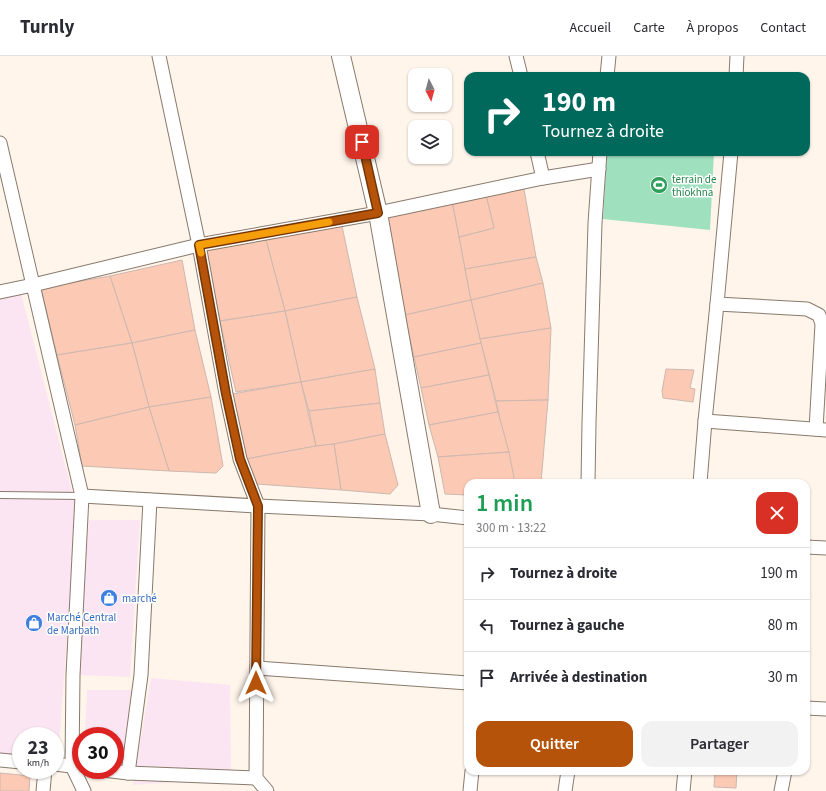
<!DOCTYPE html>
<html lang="fr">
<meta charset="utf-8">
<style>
body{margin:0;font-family:"Source Sans 3",sans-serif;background:#f2f2f3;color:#2b2b33;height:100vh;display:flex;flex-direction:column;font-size:15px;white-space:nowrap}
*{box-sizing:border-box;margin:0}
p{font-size:13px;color:#7c7c81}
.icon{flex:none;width:22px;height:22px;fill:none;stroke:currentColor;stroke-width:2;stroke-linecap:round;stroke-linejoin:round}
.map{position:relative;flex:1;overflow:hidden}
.drawer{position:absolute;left:464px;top:423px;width:346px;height:296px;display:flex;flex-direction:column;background:#fff;border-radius:12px;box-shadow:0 1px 3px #0004}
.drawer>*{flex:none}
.hud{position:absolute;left:464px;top:16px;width:346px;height:84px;border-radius:12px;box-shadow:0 1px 3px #0004;background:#00695c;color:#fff;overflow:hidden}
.needle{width:26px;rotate:174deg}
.controls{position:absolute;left:408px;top:12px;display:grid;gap:8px}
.controls a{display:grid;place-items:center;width:44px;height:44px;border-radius:8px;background:#fff;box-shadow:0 1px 3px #0004;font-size:20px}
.speed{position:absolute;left:12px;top:671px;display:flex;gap:8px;font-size:20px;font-weight:700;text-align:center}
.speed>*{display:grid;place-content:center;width:52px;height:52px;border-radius:50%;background:#fff;box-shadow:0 1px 3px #0004;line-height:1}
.speed small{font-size:10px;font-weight:400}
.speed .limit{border:6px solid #d22;background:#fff;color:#111}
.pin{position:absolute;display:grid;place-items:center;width:34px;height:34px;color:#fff;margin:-17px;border-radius:8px;box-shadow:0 2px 6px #0006}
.me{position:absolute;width:44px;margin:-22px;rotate:0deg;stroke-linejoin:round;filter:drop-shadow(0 0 3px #0008)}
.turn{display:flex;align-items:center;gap:14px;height:84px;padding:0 12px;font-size:18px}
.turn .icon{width:52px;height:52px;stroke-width:2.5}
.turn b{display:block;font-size:28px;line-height:34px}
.round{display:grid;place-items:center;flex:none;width:42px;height:42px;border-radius:12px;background:#f2f2f3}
.overview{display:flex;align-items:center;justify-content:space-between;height:68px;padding:0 12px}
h1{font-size:24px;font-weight:600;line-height:30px;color:#1e9e55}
.primary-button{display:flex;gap:8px;margin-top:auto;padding:8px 12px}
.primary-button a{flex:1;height:46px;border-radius:12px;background:#b45309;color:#fff;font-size:16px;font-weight:600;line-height:46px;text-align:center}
.primary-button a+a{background:#f2f2f3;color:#2b2b33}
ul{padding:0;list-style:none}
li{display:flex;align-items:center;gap:12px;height:52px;padding:0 12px;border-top:1px solid #e1e1e2}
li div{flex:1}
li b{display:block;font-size:15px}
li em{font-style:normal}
header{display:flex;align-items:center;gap:24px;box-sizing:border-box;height:56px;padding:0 20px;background:#fff;border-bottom:1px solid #e1e1e2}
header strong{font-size:19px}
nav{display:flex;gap:22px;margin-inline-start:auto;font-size:14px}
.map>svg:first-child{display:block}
</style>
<header>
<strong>Turnly</strong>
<nav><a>Accueil</a><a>Carte</a><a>À propos</a><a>Contact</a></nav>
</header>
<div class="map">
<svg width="826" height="735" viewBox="0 0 826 735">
<rect width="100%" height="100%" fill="#fff5eb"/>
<!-- commercial -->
<g fill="#fce5f2">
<path d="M21,237l56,218 -19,246h-3v-21h-34v19l-21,-2v-456z"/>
<path d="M89,464h51l-10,157 -55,-2z"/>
<path d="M151,622l79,7 1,93 -98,7z"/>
<path d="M87,634h45l-5,72 -12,1v-27h-30z"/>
</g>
<!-- green -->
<path fill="#9fe0bf" d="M607,96h107l-4,78 -107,-11z"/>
<!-- building -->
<g fill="#fcc9b4" stroke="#cdb8af">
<path d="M524,133l12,68 -71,12 -6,-32 35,-9 -8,-33z"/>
<path d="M486,139l8,33 -35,9 -7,-36z"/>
<path d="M452,145l19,99 -66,15 -20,-99z"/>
<path d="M342,170l15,71 -72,14 -19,-71z"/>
<path d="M266,184l19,71 -65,10 -14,-74z"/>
<path d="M536,201l7,26 -72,17 -6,-31z"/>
<path d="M182,204l13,70 -63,13 -22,-67z"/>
<path d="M110,220l22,67 -75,12 -16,-67z"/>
<path d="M543,227l8,45 -71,11 -9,-39z"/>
<path d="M357,241l18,72 -74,13 -16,-71z"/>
<path d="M471,244l10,43 -67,14 -9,-42z"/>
<path d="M285,255l16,71 -65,10 -16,-71z"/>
<path d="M551,272l-3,72 -52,1 -16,-62z"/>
<path d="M195,274l16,67 -62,10 -17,-64z"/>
<path d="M132,287l17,64 -74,18 -18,-70z"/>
<path d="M481,287l8,32 -68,13 -7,-31z"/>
<path d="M375,313l5,34 -71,8 -8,-29z"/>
<path d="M666,313l28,1 -4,18 5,1 -2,13 -30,-4 -1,-7z"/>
<path d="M489,319l9,37 -69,13 -8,-37z"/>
<path d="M301,326l15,64 -70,13 -14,-65z"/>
<path d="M211,341l12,69 -7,7 -47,-2 -20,-64z"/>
<path d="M548,344l-7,83h-27l-18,-82z"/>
<path d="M380,347l5,31 -51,10 -18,2 -7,-35z"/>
<path d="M149,351l20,64 -87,-5 -7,-41z"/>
<path d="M498,356l11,40 -71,5 -9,-32z"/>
<path d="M385,378l13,51 -8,9 -49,-4 -7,-46z"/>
<path d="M334,388l7,46 -85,-6 -10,-25 70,-13z"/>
<path d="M509,396l6,31h-47v12l-23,-1 -7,-37z"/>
<path d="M715,715h22l-1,17 -22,-1z"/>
<path d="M0,717l30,3 -1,15h-29z"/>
</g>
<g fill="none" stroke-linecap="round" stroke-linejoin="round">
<defs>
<path id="lane" d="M0,439l82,1"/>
<g id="street">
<path d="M159,0l40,189 27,149 14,65 18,47 -2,272 11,13"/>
<path d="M516,0l5,20"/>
<path d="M607,20l2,-20"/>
<path d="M736,20l1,-20"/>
<path d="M0,87l82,353 -9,179 -1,91 12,25"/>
<path d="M537,96l6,26"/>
<path d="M0,236l33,-7 166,-40 179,-32 165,-35 56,-9"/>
<path d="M717,248l90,5 12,6 3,9 -6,105"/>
<path d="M705,365l121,9"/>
<path d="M588,427l1,-60 6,-200 5,-71"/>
<path d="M700,427l5,-62 12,-117 14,-152"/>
<path d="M82,440l176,10 173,8 37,4"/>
<path d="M806,491l20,1"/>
<path d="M257,612l211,15"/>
<path d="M806,652l20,1"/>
<path d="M0,704l21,2"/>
<path d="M55,708l24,3"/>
<path d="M103,714l25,3 128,5"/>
<path d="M128,717l13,-98 9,-175"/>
<path d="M43,735l2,-21"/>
<path d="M470,735l2,-20"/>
<path d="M565,735l3,-20"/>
<path d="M683,735l2,-20"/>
<path d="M781,735l4,-20"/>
</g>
<path id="secondary" d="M341,0l37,157 53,301"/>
</defs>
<!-- lane casing -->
<use href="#lane" stroke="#897a6c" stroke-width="8"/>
<!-- street casing -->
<use href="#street" stroke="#897a6c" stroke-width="15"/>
<!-- secondary casing -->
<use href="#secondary" stroke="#897a6c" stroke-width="20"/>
<!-- lane -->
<use href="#lane" stroke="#fff" stroke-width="6"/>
<!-- street -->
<use href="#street" stroke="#fff" stroke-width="13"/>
<!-- secondary -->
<use href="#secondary" stroke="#fff" stroke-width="18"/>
</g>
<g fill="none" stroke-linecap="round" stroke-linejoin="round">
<defs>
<path id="route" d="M256,627l2,-177 -18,-47 -14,-65 -27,-149 179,-32 -16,-71"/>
</defs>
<!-- route casing -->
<use href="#route" stroke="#753606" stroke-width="10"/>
<!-- route -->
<use href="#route" stroke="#b45309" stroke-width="7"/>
<!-- slow -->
<path stroke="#f59e0b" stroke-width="7" d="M201,197l-2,-8 130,-23"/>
</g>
<!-- icons -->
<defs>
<symbol id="stadium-disc" viewBox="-11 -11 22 22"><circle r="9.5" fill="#2e9e5b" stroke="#fff"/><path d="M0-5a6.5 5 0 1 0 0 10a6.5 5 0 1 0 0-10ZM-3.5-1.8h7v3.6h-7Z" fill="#fff"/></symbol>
<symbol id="shop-disc" viewBox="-11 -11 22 22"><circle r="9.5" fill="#3f7fe0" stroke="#fff"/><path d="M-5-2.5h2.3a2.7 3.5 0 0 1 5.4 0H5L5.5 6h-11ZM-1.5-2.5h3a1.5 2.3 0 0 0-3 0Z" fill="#fff"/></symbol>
</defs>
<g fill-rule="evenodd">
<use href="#stadium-disc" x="649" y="119" width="20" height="20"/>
<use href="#shop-disc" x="99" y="532" width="20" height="20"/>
<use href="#shop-disc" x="24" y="557" width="20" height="20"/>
</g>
<g text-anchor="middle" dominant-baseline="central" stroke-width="3" stroke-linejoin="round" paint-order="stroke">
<!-- leisure labels -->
<g font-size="11" fill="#27864d" stroke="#fff" text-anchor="start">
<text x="672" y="123">terrain de<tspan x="672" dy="13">thiokhna</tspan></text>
</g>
<!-- shop labels -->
<g font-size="11" fill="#366cbe" stroke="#fff" text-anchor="start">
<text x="122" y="542">marché</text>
<text x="47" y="561">Marché Central<tspan x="47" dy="13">de Marbath</tspan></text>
</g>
</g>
</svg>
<div class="controls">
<a><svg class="needle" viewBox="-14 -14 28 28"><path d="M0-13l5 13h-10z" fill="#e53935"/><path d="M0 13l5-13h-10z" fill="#7c7c81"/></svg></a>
<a><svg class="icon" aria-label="layers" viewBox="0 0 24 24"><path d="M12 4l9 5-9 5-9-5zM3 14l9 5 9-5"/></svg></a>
</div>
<div class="speed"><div>23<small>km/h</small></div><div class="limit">30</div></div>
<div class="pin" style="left:362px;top:86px;background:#d93025"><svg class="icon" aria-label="arrive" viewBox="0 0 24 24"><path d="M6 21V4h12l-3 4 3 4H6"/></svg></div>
<svg class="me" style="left:256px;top:627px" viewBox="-20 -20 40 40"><path d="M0-17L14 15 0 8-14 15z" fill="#b45309" stroke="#fff" stroke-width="4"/></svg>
<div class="hud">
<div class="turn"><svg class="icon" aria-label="right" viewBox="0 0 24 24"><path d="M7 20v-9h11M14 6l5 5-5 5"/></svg><div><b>190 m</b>Tournez à droite</div></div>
</div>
<section class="drawer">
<div class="overview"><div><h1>1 min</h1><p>300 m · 13:22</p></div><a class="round" style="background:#d93025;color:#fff"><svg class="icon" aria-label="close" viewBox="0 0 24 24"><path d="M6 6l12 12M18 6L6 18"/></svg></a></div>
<ul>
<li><svg class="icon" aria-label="right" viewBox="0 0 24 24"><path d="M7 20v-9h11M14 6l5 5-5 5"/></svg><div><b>Tournez à droite</b></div><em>190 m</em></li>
<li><svg class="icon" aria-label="left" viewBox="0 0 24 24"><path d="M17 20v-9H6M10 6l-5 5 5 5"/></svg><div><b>Tournez à gauche</b></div><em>80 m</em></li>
<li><svg class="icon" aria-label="arrive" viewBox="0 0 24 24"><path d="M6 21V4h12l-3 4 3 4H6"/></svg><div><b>Arrivée à destination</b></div><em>30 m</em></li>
</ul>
<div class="primary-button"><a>Quitter</a><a>Partager</a></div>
</section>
</div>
